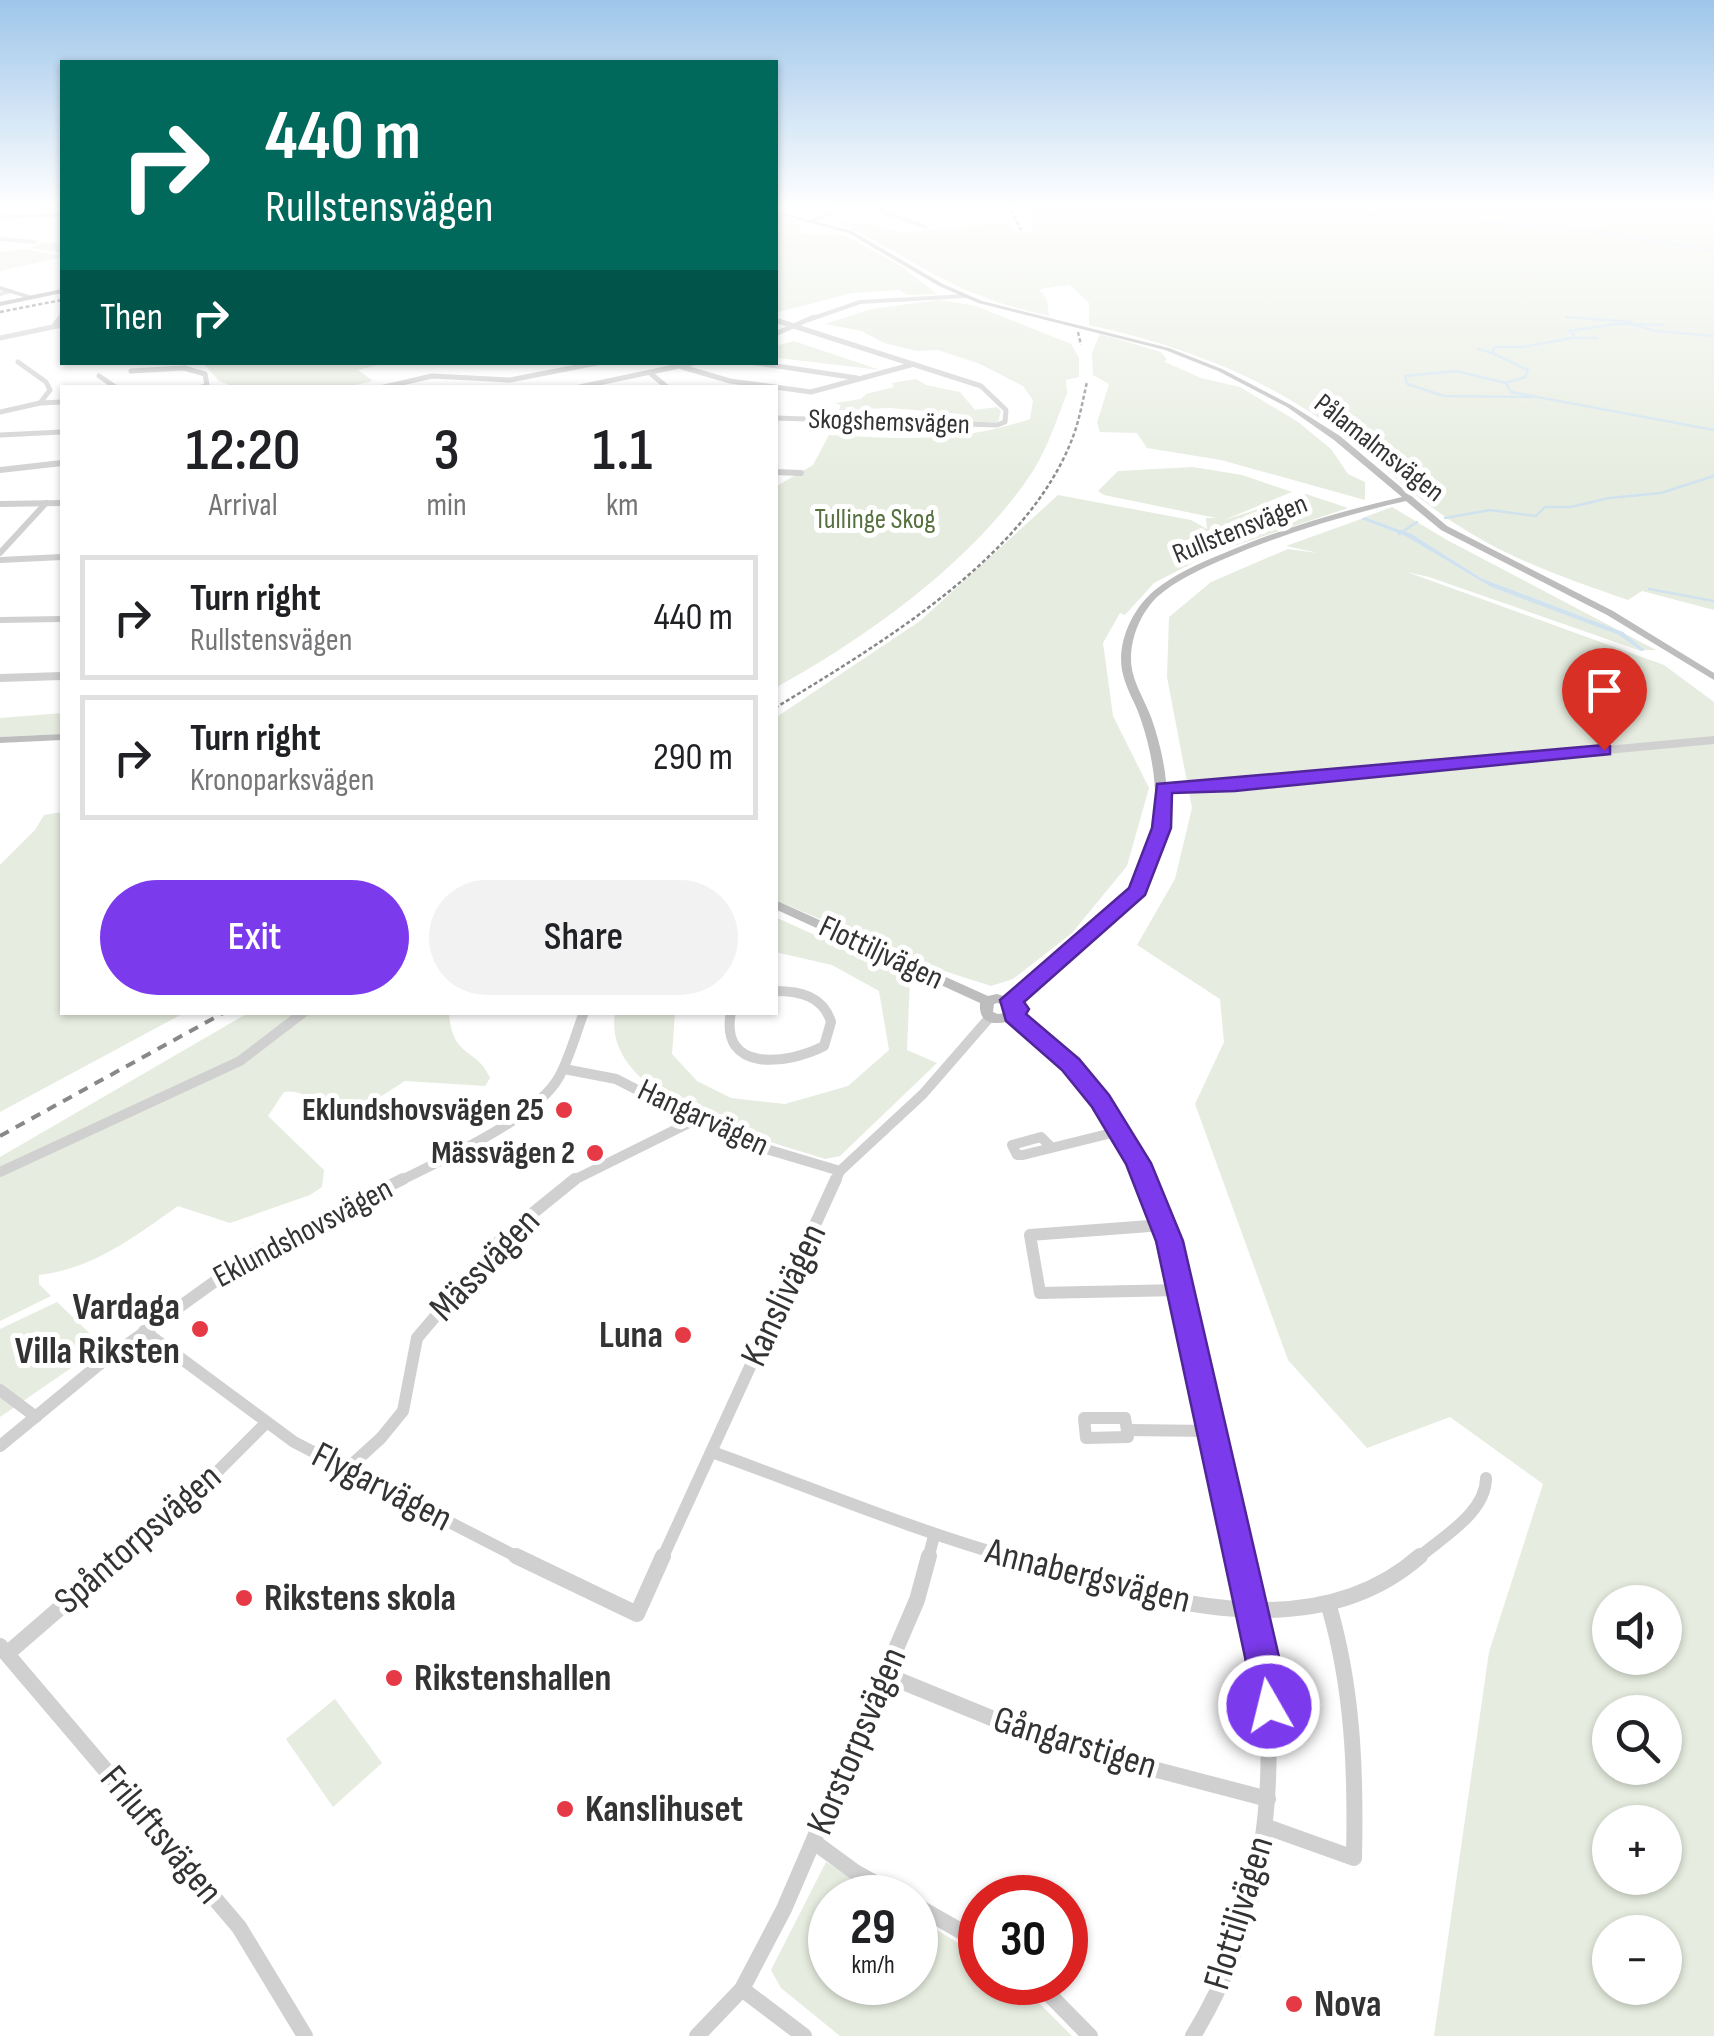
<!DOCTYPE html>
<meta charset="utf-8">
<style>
body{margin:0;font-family:"Sofia Sans Condensed",sans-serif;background:#f2f2f2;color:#202124;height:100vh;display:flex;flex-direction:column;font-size:38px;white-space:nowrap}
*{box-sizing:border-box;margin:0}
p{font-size:32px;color:#757577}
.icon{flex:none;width:55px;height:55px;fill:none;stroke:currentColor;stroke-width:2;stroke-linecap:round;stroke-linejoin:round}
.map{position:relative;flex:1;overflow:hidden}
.details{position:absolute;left:60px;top:385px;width:718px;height:630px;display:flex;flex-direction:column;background:#fff;border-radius:0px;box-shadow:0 2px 8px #0004}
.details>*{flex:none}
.hud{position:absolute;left:60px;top:60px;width:718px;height:305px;border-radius:0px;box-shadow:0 2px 8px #0004;background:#00695c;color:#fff;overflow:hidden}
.fabs{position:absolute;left:1592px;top:1585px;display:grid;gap:20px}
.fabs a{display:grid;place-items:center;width:90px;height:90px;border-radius:50%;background:#fff;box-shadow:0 2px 8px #0004;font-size:50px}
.speed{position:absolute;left:808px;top:1875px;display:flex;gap:20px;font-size:50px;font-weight:700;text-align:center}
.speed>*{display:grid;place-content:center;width:130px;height:130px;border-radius:50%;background:#fff;box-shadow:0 2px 8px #0004;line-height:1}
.speed small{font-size:25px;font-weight:400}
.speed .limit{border:15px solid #d22;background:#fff;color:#111}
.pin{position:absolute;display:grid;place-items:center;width:85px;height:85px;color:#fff;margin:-102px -42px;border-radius:50% 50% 50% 0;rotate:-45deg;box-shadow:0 0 10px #0007}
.pin .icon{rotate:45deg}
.me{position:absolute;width:110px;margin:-55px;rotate:352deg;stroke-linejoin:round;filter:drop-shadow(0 0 8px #0008)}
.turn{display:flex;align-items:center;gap:35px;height:210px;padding:0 40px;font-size:45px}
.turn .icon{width:130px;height:130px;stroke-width:2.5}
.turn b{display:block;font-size:70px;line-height:85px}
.then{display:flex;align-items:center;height:95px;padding:0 40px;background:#0003;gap:20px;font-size:38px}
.eta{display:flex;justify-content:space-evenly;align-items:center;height:170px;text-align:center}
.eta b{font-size:60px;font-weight:600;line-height:70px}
.cta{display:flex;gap:20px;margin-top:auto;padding:20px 40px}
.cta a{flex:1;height:115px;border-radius:60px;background:#7c3aed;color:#fff;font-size:40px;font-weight:600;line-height:115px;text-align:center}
.cta a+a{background:#f2f2f2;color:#202124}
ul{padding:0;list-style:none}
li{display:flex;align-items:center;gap:30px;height:125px;margin:0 20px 15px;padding:0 20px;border:5px solid #e0e0e0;border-radius:0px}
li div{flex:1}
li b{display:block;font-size:38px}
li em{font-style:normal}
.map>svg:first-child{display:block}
</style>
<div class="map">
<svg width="1714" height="2036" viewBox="0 0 1714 2036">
<rect width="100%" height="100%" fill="#fff"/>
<!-- green -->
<g fill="#e6ecdf" fill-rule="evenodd">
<path d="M1021,204h693v406l-72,-19 -14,9c-55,-19 -111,-38 -161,-69 -47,-28 -84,-66 -127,-98 -75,-57 -161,-88 -251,-108v-22l-19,-18 -31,4 8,11 2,16c-35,-8 -70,-18 -102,-35 -40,-20 -75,-45 -117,-60l44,3 29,9 96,-11 10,1 5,8 16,1 3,-4 -5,-4 5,-2 -5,-15z"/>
<path d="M775,215l23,6 2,12 47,3 54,30 36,28 -30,1 -7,-5 -48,3 -77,20z"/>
<path d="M62,242v15l-62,14v-19l24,-3 33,6 4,-2 -32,-5 13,-5z"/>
<path d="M939,300l37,6 95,38 8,14v19l-13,3 1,13c-10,26 -19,54 -34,78 -58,89 -165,166 -258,217v-201l38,-22 16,-30c74,4 129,8 201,-16l3,-19 -10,-14 -43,-22 -42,-14 -21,1 -33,-8 -23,-12 -36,-7 47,-15z"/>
<path d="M1100,334l61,18 6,7 -2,3 36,16 39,9 58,35 33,27 17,25 17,8v18l-144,-40 -74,-12 -10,-15 -37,-1 -3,-9 12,-39 -16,-9 -1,-22z"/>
<path d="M794,341l86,29 -102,-12 -3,-12z"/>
<path d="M203,363h182l-27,7 15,11 -30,7 -108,-1 -16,-6z"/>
<path d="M916,379l10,6 34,7 15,18 22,-3 4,4 -3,11h-35l-1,-8 -72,-6 -51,2 2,-5 -6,-2 26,-4 5,-5 28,-7 -2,-4z"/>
<path d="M1193,467l49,8 50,17 -68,28 82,-26 42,14 -138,46 -56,29 -29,32 -5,-2 -17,30 10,73 36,72 -22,78 -55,67 -59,46 -22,7 -53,-17 -163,-69v-182l145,-97 138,-126 133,25 16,9 -1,-11h10l-112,-23 -6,-4 20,-20z"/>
<path d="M1392,507l55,33 209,110h-11l-22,-18 -142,-54 -69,-44 -47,-17z"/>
<path d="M1361,519l44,17 86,51 129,48 21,16 -212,-74 -76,-17 54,12 257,93 50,37v1334h-280l55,-384 54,-168 -93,-67 -83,31 -79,-88 -93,-256 29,-62 -4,-43 -83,-54 38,-66 17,-71 -25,-131 2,-60 42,-35 77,-33 30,4 -32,-7zM1610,1602h55v56h-55zM1610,1712h55v56h-55zM1610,1822h55v56h-55zM1610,1932h55v56h-55z"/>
<path d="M62,713v21l-62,3v-19z"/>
<path d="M62,812v200l122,1 -184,99v-247l35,-35 9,-15z"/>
<path d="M775,917l135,61 -3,72 30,13 -97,93 -15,3c-62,-20 -224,-59 -210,-146h60l-3,41 25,27 34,17 54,6 63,-18 41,-36 -10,-59 -47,-26 -57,-13z"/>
<path d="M248,1013h201c3,46 29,35 41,65l-5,8 -80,-5 -55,35 -27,-3c-11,-14 -21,-24 -39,-21l-16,24 56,54 -2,17 -12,8 -80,28 -52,-17c-44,31 -85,63 -139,69v9l12,12 -51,25v-164z"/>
<path d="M57,1302l46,44 -103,71v-88z"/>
<path d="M335,1699l47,64 -49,44 -47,-68z"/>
<path d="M826,1862l58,35 -54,1v84h85v-65l65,39v26l39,1 53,53h-232l-59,-48 -10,-18z"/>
</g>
<!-- water -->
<path fill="#cfe2ee" d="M1365,517l47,17 69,44 142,54 22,18 -4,1 -22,-16 -128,-48 -86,-51 -44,-17z"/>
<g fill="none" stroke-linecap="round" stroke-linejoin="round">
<!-- stream -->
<g stroke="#cfe2ee" stroke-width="2.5">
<path d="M1145,204l23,3"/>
<path d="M1244,204l333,25 137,21"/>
<path d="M1020,205l7,-1"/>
<path d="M1173,207l49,-3"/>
<path d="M1566,317l65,5"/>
<path d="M1635,325l21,6 58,5"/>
<path d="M1663,325l-47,-1 -47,7 5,3 -2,4 -49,9h-28l-3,6 36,17 -3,7 -19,6 5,9 203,38"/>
<path d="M1572,338h25"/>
<path d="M1478,349l14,4"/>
<path d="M1506,383l-50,-12 -51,5 2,8 37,12 89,1"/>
<path d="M1445,518l45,-8 46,6 9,-9h26l38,-9 52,-5 53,-17"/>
<path d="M1399,534l18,-12"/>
<path d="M1649,589l65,12"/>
</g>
<!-- street-far6 -->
<g stroke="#d0d0d0" stroke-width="4">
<path d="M830,205h46l3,5 47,17"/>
<path d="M0,217l62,-2"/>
<path d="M814,220l16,-6v-10"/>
<path d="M0,239l34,3"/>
<path d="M0,294l10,-3"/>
<path d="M61,320l1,-8"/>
<path d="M808,320l52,-18 105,-6"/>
</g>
<!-- street-far5 -->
<g stroke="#d0d0d0" stroke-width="5">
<path d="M775,320l206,66 25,24 -1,12 -8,3 -222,-7"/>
<path d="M55,324l6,-7"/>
<path d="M775,334l39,-17"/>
<path d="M0,338l62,-13"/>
<path d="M750,362l107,16"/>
<path d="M682,367l48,14 81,11 103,-28"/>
<path d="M131,371l53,-3 21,6 2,11 -8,3"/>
<path d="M650,373l18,15"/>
<path d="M99,376l18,12"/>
<path d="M380,388l52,-12 78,4 92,-18"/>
<path d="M575,388l123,-26"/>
<path d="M40,403l22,-1"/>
<path d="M0,412l40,-9 10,-13 -4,-8 -28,-20"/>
<path d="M0,435l62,-3"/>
<path d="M42,465l20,-2"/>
</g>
<!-- street-far4 -->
<g stroke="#d0d0d0" stroke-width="6">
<path d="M0,470l62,-7"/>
<path d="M775,472l26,1"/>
<path d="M0,504l62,-1"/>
<path d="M0,553l46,-50"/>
<path d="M0,560l62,-3"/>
<path d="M0,620l62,-1"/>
</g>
<!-- street-far3 -->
<g stroke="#d0d0d0" stroke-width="8">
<path d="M0,678l62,-2"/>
<path d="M1163,788l72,-3 479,-45"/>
</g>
<!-- street-far2 -->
<g stroke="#d0d0d0" stroke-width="10">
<path d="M731,1012c-12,61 56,53 93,34l7,-24c-8,-26 -31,-31 -56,-31"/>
<path d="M1014,1016c62,42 101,98 132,166"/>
<path d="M564,1069l52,10 117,60 107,32"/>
<path d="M1050,1146l-9,-9 -29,8 5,10h6l97,-24"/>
<path d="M0,1172l240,-111 64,-49"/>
<path d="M398,1182c43,-22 138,-63 161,-105 11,-20 17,-44 25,-65"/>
<path d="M570,1182l123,-61"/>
<path d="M835,1182l5,-11 83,-77 67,-77"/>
</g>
<!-- street-far1 -->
<g stroke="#d0d0d0" stroke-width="12">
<path d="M1144,1179l30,80 66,300"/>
<path d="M1163,1225l-133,10 10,58 140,-3"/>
<path d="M144,1331l150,111 227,117"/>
<path d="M0,1390l36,27"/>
<path d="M1084,1418h41l3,19 -42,1z"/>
<path d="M1127,1430l85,1"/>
<path d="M0,1446l96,-79 157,-113 150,-75"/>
<path d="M712,1452c101,36 200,78 304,107"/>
<path d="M347,1469l34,-31 22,-27 14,-73 84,-99 74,-60"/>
<path d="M117,1559l97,-84 52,-52"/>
<path d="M662,1559l174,-380"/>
<path d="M928,1559l6,-23"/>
<path d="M1417,1559c25,-22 69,-46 69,-81"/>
</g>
<!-- street -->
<g stroke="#d0d0d0" stroke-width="16">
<path d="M516,1556l121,58 26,-58"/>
<path d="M1007,1556c129,36 298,101 413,0"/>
<path d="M0,1646l239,281 66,109"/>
<path d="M8,1653l112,-97"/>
<path d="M886,1675l164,67 218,57"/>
<path d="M1267,1827l87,31c2,-87 -1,-171 -26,-255"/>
<path d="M814,1842l41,30 47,26"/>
<path d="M915,1905l65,37"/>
<path d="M1037,1982l53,54"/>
<path d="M742,1989l62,47"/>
<path d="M697,2036l45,-47 42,-80 133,-309 12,-44"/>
<path d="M1193,2036c69,-113 87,-244 69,-375 -4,-35 -15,-70 -22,-105"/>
</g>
<!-- secondary -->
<g fill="#bdbdbd" fill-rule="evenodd">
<path d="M775,211l77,20 91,53 39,17 187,47 53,21 69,36 49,31 107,90 166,85 101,62v7l-107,-65 -166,-85 -35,-29c-62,14 -123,33 -182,58 -23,10 -48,21 -67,38 -16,16 -26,39 -26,62 0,21 13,39 20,58 24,67 25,139 -24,195l-108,89 3,3 -3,15c-18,5 -41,10 -39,-16l-205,-94v-9l213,96 9,-2 10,3c36,-33 116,-80 134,-122 21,-50 17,-105 0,-155 -5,-17 -16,-32 -19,-50 -5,-29 11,-62 33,-80 20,-16 44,-27 67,-36 58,-25 119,-43 180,-57l-68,-57 -47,-33 -69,-36 -53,-21 -187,-47 -39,-17 -91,-53 -73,-20zM997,1003l11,3 -1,7 -9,1 -5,-2 1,-8z"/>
<path d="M0,286l32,10 1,1 -3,2 -30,-9z"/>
<path d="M62,734v6l-62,3v-6z"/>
</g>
<!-- primary -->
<path fill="#ababab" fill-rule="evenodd" d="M62,289v4l-62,13v-4z"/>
<!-- rail-far1 -->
<g stroke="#888" stroke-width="2.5" stroke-dasharray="4 2.5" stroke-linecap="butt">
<path d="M1008,204l13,26"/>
<path d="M0,312l62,-12"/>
<path d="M1078,332l3,13"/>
<path d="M775,708c105,-64 255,-152 299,-274 6,-17 9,-35 13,-52"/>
</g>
<!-- rail -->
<path stroke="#888" stroke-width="4" stroke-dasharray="10 8" stroke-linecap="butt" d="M0,1136l225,-124"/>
</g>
<!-- sky -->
<linearGradient id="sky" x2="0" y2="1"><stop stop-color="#9ec6ea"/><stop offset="0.42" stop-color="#fff"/><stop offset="1" stop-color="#fff" stop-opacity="0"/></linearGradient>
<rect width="1714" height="489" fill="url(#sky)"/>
<!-- route -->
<path fill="#7c3aed" stroke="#51269a" stroke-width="2.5" d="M1604,745l6,1v8l-375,37 -63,2 -1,35 -26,67 -121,107 5,7 -3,5 53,45 30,36 42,68 32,78 96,416 7,49 -5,13 -12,5 -13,-5 -11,-62 -89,-416 -30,-77 -34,-57 -30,-37 -56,-49 -6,-21 129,-112 23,-60 5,-44z"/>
<!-- markers -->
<g fill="#e63946" stroke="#fff" stroke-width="4">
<circle cx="564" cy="1110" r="10"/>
<circle cx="595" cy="1153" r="10"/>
<circle cx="200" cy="1329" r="10"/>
<circle cx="683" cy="1335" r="10"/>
<circle cx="244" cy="1598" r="10"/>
<circle cx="394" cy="1678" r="10"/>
<circle cx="565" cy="1809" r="10"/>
<circle cx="1294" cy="2004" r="10"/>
</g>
<g text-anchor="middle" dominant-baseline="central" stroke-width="10" stroke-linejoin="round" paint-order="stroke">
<!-- far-street labels -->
<g font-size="28" fill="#333" stroke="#fff">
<text transform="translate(889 422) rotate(2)">Skogshemsvägen</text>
<text transform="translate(1379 448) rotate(38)">Pålamalmsvägen</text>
<text transform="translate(1240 529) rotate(-22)">Rullstensvägen</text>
</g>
<!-- far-park labels -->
<g font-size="28" fill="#56703f" stroke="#fff">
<text x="875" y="519">Tullinge Skog</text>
</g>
<!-- street labels -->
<g font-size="32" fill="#333" stroke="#fff">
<text transform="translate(881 953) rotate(25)">Flottiljvägen</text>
<text transform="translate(703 1118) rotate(25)">Hangarvägen</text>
<text transform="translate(303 1233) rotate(-28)">Eklundshovsvägen</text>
</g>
<!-- poi labels -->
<g font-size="32" font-weight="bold" fill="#333" stroke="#fff" text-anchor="end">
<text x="544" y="1110">Eklundshovsvägen 25</text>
<text x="575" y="1153">Mässvägen 2</text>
</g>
<!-- near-street labels -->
<g font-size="38" fill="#333" stroke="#fff">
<text transform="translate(485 1265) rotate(-46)">Mässvägen</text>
<text transform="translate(784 1295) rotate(-65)">Kanslivägen</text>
<text transform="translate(382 1487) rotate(27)">Flygarvägen</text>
<text transform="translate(138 1539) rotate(-41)">Spåntorpsvägen</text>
<text transform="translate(1088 1576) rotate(14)">Annabergsvägen</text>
<text transform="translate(857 1741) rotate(-67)">Korstorpsvägen</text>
<text transform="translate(1075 1743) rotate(17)">Gångarstigen</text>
<text transform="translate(161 1835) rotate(50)">Friluftsvägen</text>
<text transform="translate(1239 1913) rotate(-73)">Flottiljvägen</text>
</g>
<!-- near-poi labels -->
<g font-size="38" font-weight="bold" fill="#333" stroke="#fff" text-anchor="start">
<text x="180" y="1307" text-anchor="end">Vardaga<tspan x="180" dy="44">Villa Riksten</tspan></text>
<text x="663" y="1335" text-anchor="end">Luna</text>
<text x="264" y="1598">Rikstens skola</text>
<text x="414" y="1678">Rikstenshallen</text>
<text x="585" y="1809">Kanslihuset</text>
<text x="1314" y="2004">Nova</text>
</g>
</g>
</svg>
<div class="fabs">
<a><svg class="icon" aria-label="sound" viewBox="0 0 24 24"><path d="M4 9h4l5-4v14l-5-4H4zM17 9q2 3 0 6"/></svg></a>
<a><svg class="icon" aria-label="search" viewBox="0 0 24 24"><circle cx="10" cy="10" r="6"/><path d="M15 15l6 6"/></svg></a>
<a>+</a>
<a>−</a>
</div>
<div class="speed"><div>29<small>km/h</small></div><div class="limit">30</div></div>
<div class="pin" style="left:1604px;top:750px;background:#d93025"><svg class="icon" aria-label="arrive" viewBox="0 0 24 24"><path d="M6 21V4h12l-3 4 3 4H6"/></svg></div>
<svg class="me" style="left:1269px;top:1706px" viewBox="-20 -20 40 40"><circle r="17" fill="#7c3aed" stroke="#fff" stroke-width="3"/><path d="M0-11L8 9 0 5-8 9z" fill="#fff"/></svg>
<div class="hud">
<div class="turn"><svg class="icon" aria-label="right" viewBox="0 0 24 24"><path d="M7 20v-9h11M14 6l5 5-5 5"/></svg><div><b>440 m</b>Rullstensvägen</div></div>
<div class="then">Then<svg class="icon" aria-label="right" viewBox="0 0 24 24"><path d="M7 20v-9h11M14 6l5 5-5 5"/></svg></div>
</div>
<section class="details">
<div class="eta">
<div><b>12:20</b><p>Arrival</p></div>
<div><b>3</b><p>min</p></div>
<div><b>1.1</b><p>km</p></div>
</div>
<ul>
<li><svg class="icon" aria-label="right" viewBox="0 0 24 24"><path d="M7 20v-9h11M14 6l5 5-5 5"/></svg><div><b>Turn right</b><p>Rullstensvägen</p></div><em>440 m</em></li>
<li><svg class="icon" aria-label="right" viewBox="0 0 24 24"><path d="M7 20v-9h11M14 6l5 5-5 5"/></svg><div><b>Turn right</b><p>Kronoparksvägen</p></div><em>290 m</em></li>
</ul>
<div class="cta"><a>Exit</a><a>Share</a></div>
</section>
</div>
